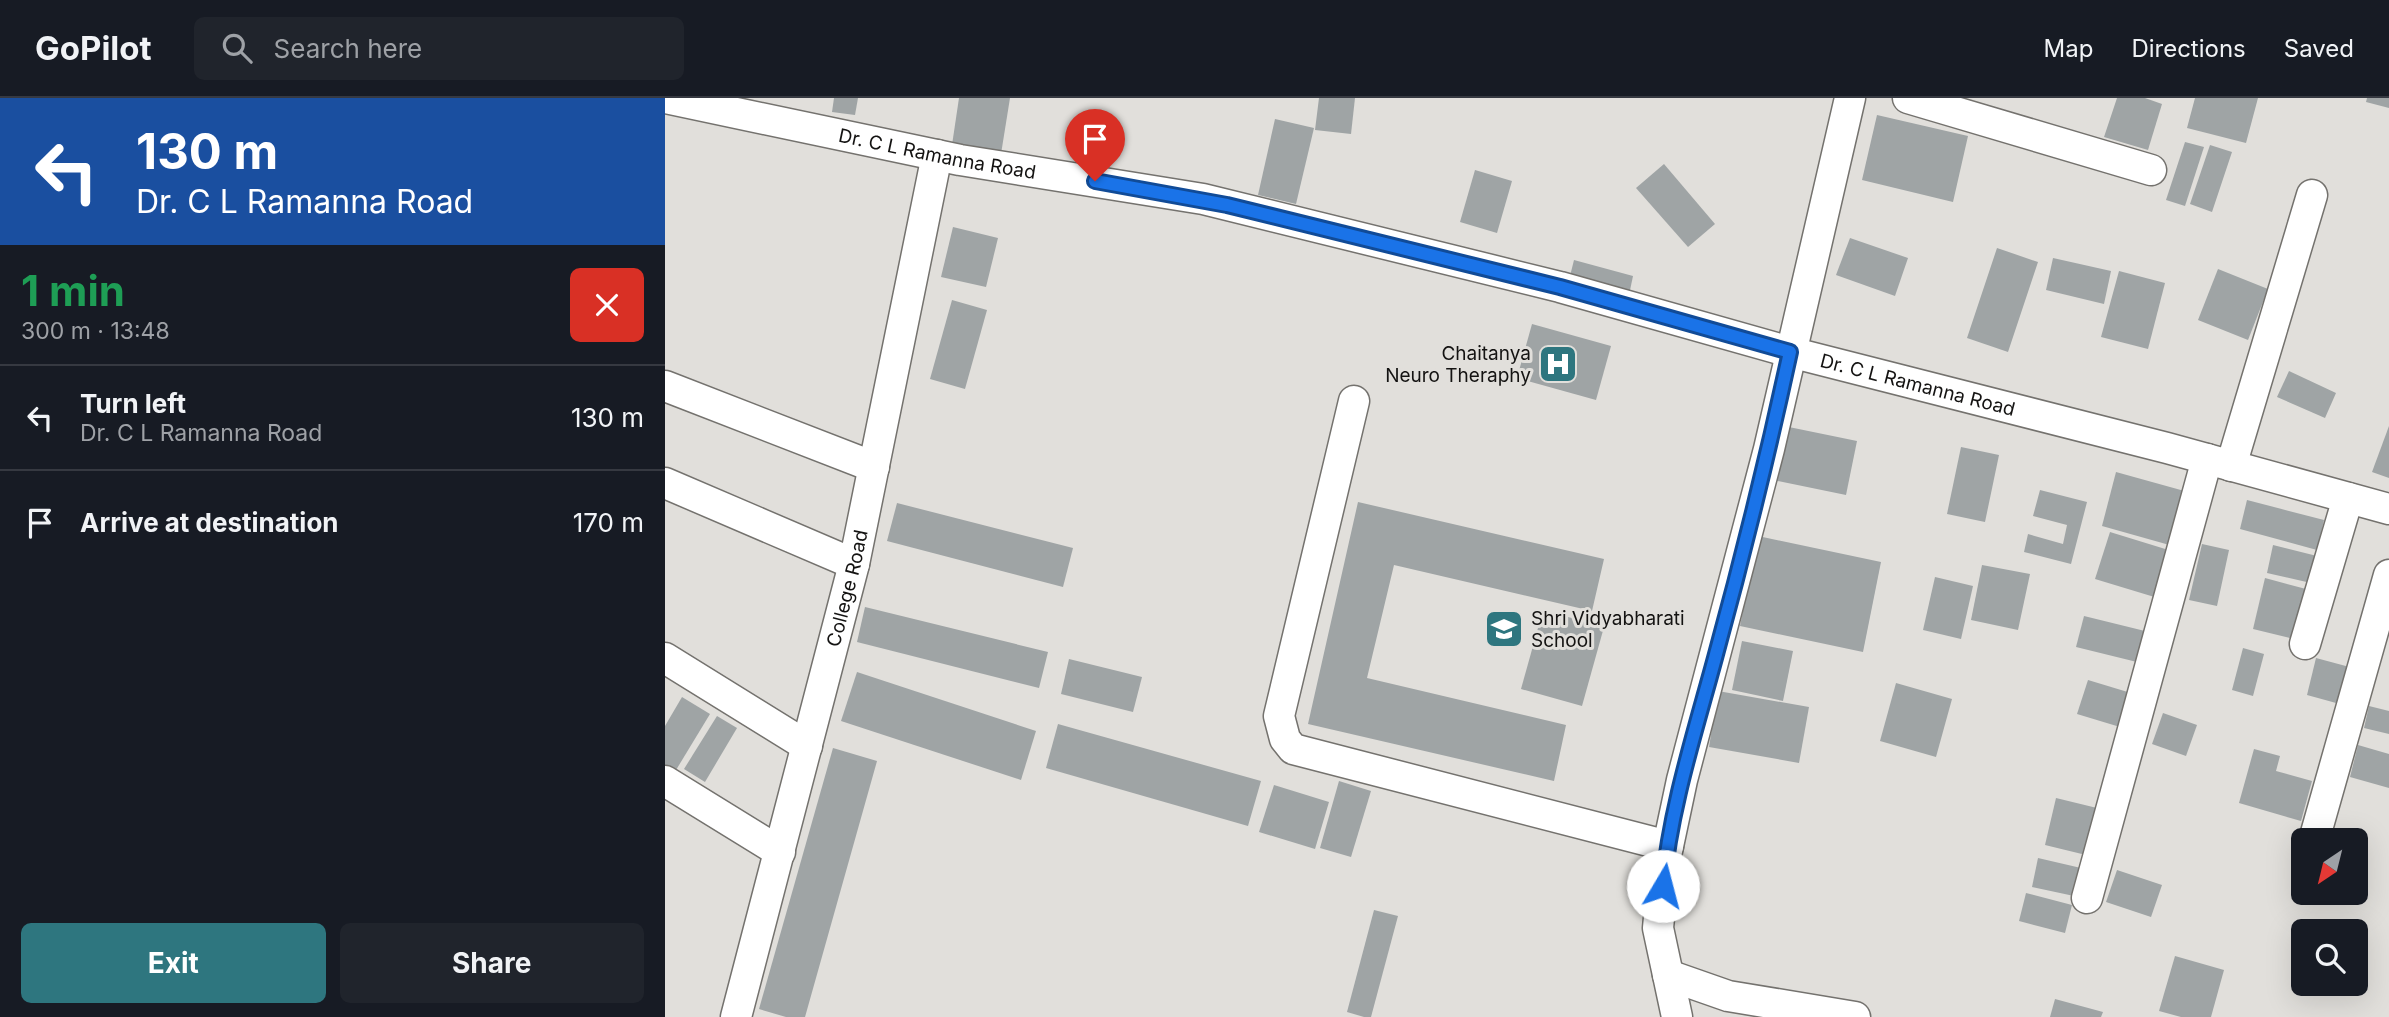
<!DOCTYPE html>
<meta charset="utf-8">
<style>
body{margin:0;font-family:Inter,sans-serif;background:#20242c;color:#f1f3f6;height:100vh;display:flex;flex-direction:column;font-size:26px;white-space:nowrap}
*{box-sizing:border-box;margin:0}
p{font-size:23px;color:#9ea1a6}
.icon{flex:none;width:38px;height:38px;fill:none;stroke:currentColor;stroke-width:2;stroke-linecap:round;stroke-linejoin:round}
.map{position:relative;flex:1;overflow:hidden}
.side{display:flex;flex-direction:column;background:#171b24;width:665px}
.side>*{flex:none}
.guide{background:#1a4fa0;color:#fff;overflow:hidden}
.needle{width:46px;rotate:215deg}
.tools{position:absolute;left:1626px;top:730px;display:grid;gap:14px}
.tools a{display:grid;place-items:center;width:77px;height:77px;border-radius:10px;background:#171b24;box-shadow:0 7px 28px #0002;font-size:35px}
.pin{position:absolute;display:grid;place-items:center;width:60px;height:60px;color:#fff;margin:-72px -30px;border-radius:50% 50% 50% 0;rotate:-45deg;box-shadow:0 0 7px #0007}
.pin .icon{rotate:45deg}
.me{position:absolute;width:77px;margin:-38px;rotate:8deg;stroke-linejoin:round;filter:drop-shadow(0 0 5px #0008)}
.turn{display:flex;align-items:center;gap:24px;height:147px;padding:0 21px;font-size:32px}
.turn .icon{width:91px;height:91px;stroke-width:2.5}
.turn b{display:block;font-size:49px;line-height:60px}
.round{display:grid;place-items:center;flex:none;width:74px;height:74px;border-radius:10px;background:#20242c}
.summary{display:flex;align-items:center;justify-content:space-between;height:119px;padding:0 21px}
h1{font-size:42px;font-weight:700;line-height:52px;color:#1e9e55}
.cta{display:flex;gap:14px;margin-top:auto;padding:14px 21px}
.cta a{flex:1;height:80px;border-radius:10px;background:#2e767f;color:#fff;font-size:28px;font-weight:700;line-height:80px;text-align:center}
.cta a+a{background:#20242c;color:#f1f3f6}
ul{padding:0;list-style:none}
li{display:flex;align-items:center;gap:21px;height:105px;padding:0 21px;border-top:2px solid #363941}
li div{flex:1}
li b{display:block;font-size:26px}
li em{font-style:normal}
header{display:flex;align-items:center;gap:42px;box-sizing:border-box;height:98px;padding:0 35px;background:#171b24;border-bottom:2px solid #363941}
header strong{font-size:33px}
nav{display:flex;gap:38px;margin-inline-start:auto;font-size:24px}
.search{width:490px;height:63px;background:#20242c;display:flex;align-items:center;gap:18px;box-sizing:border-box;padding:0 24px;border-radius:10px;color:#9ea1a6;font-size:26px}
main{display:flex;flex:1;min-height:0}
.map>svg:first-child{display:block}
</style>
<header>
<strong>GoPilot</strong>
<div class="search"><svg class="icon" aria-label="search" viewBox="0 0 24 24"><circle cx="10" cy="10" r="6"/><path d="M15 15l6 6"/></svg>Search here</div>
<nav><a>Map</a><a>Directions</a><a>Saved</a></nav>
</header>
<main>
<section class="side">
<div class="guide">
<div class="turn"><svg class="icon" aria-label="left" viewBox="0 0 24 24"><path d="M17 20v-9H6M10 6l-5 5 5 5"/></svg><div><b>130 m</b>Dr. C L Ramanna Road</div></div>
</div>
<div class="summary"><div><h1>1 min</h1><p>300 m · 13:48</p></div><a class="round" style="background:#d93025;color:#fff"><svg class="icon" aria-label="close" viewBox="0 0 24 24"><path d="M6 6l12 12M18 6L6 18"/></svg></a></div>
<ul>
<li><svg class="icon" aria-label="left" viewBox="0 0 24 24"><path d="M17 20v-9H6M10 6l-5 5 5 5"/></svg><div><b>Turn left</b><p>Dr. C L Ramanna Road</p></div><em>130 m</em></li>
<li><svg class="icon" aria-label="arrive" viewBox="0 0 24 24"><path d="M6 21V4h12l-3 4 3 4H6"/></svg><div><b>Arrive at destination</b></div><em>170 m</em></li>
</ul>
<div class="cta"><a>Exit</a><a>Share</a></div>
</section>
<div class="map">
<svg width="1724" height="919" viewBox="0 0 1724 919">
<rect width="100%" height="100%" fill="#e1dfdb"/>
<!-- building -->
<g fill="#9fa4a5">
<path d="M169,0h24l-3,17 -23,-3z"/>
<path d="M294,0h51l-9,56 -49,-9z"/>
<path d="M654,0h36l-4,36 -36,-4z"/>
<path d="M1452,0h28l17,6 -14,46 -44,-13z"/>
<path d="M1530,0h63l-12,45 -59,-15z"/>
<path d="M1702,0h22v10l-23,-6z"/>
<path d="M1212,17l91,21 -15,66 -91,-22z"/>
<path d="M610,21l39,9 -18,76 -38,-9z"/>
<path d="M1520,44l19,5 -19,59 -19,-6z"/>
<path d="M1545,47l22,7 -20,60 -22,-8z"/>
<path d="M999,66l51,60 -27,23 -52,-59z"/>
<path d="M810,72l37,11 -15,52 -37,-11z"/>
<path d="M288,129l45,11 -12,49 -45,-10z"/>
<path d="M1185,140l58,20 -13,38 -59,-21z"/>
<path d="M1332,150l41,14 -30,90 -41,-14z"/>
<path d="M1388,160l58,13 -7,33 -58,-14z"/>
<path d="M909,162l59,16 -4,19 -60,-15z"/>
<path d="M1553,171l50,20 -20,51 -50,-20z"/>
<path d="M1454,173l46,12 -17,66 -47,-12z"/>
<path d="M287,202l35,10 -22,79 -35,-10z"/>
<path d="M867,226l79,22 -15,54 -79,-22z"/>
<path d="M1624,273l47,22 -11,25 -48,-21z"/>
<path d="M1119,328l73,15 -11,54 -73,-15z"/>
<path d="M1724,328v52l-17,-6z"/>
<path d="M1296,349l38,8 -14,67 -38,-8z"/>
<path d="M1451,374l72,20 -15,54 -71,-20z"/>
<path d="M1375,392l47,12 -16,62 -47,-12 4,-18 35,10 4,-19 -34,-9z"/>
<path d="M1582,402l77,20 -7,30 -77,-21z"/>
<path d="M693,404l246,57 -12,52 -198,-46 -27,113 199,47 -12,56 -246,-57z"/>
<path d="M232,405l176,45 -10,39 -176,-46z"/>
<path d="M1445,434l65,20 -14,47 -66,-20z"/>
<path d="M1093,438l123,26 -18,90 -123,-26z"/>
<path d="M1537,446l27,6 -12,56 -28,-6z"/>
<path d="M1608,447l44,11 -6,27 -44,-10z"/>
<path d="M1317,467l48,9 -12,56 -47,-10z"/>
<path d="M1270,479l38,9 -12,53 -38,-9z"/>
<path d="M1600,480l41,11 -12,50 -41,-10z"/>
<path d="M200,509l183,45 -9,36 -182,-46z"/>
<path d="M878,512l61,17 -22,79 -61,-17z"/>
<path d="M1419,518l65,16 -8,31 -65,-16z"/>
<path d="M1077,543l51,10 -10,50 -51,-11z"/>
<path d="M1578,550l21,6 -11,42 -21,-6z"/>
<path d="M1651,560l41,11 -10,37 -40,-11z"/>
<path d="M404,561l73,18 -9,35 -72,-18z"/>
<path d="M192,574l179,59 -15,49 -180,-59z"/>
<path d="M1423,582l43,13 -11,34 -43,-13z"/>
<path d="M1231,585l56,16 -16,58 -56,-16z"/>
<path d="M1053,593l91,16 -10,56 -90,-16z"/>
<path d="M17,599l28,17 -37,61 -8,-5v-44z"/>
<path d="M1704,608l20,5v23l-25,-6z"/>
<path d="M1498,615l34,12 -11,31 -34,-12z"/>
<path d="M52,618l20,12 -32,54 -21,-13z"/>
<path d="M393,626l203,57 -13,45 -202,-58z"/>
<path d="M1693,647l31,9v34l-39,-11z"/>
<path d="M168,650l44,13 -72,256h-19l-27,-8z"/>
<path d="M1589,651l26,7 -4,15 36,10 -11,40 -62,-18z"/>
<path d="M674,683l32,10 -20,66 -31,-9z"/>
<path d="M609,687l55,17 -14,47 -56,-17z"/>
<path d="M1391,700l41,10 -11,47 -41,-10z"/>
<path d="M1373,760l43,10 -7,28 -42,-9z"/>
<path d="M1452,772l45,15 -11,32 -45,-15z"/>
<path d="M1361,795l46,12 -7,28 -46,-12z"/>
<path d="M709,812l24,6 -27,101h-7l-17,-5z"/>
<path d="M1510,858l49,14 -13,47h-30l-22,-6z"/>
<path d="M1390,901l48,13 -2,5h-51z"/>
</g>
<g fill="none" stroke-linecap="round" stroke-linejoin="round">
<defs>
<g id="minor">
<path id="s1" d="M0,0l295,62 243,39 357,88 230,65 377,96 222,61"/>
<path d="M1243,0l243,72"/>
<path d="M0,288l209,81"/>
<path d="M689,303l-75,315 6,23 8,10 375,97"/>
<path d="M1566,368l81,-271"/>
<path d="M0,385l189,81"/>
<path d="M1640,546l43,-146"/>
<path d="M0,560l142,88"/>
<path d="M0,683l115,71"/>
<path d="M1649,742l75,-265"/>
<path d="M1422,800l120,-439"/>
<path d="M1003,877l60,21 127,21"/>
<path id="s2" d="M71,919l118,-453 83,-409"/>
<path d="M1012,919l-19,-89 6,-63 18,-85 87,-331 81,-351"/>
</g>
</defs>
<!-- minor casing -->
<use href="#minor" stroke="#74726e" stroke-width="33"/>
<!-- minor -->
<use href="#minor" stroke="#fff" stroke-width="30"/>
</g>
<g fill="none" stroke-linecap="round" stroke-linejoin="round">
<defs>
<path id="route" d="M430,83l132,24 333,82 230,65c-22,102 -47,204 -75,306 -20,74 -45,151 -52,228"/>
</defs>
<!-- route casing -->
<use href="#route" stroke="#114b97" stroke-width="18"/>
<!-- route -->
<use href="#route" stroke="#1a73e8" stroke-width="12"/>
</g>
<!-- icons -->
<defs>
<symbol id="hospital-square" viewBox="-11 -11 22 22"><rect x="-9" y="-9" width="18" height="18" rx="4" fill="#2e767f" stroke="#e1dfdb"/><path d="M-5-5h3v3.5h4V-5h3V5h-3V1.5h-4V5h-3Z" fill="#fff"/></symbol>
<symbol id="school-square" viewBox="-11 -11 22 22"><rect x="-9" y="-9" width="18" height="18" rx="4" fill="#2e767f" stroke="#e1dfdb"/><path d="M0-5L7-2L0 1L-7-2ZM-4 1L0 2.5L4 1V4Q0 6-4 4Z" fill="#fff"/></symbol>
</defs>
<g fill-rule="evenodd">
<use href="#hospital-square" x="871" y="244" width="44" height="44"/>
<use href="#school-square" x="817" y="509" width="44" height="44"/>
</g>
<g text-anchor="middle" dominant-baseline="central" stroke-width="6" stroke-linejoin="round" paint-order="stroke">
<!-- street labels -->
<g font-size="19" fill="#141312" stroke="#e1dfdb">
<text stroke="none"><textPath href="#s1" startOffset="278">Dr. C L Ramanna Road</textPath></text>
<text stroke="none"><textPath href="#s1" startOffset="1286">Dr. C L Ramanna Road</textPath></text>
<text stroke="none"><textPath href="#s2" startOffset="443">College Road</textPath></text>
</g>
<!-- poi labels -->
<g font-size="19" fill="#141312" stroke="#e1dfdb" text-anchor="end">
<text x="866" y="255">Chaitanya<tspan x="866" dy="22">Neuro Theraphy</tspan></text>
<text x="866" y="520" text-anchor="start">Shri Vidyabharati<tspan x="866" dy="22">School</tspan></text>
</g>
</g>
</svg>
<div class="tools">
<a><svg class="needle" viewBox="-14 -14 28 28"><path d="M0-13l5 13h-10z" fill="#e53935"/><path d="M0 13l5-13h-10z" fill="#9ea1a6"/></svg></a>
<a><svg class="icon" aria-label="search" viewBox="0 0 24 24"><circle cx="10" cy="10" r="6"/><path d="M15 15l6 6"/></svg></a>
</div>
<div class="pin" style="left:430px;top:83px;background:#d93025"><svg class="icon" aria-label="arrive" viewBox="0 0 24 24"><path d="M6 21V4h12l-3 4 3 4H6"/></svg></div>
<svg class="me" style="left:998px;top:788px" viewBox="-20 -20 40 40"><circle r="19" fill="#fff"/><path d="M0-13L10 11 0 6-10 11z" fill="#1a73e8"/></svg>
</div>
</main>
